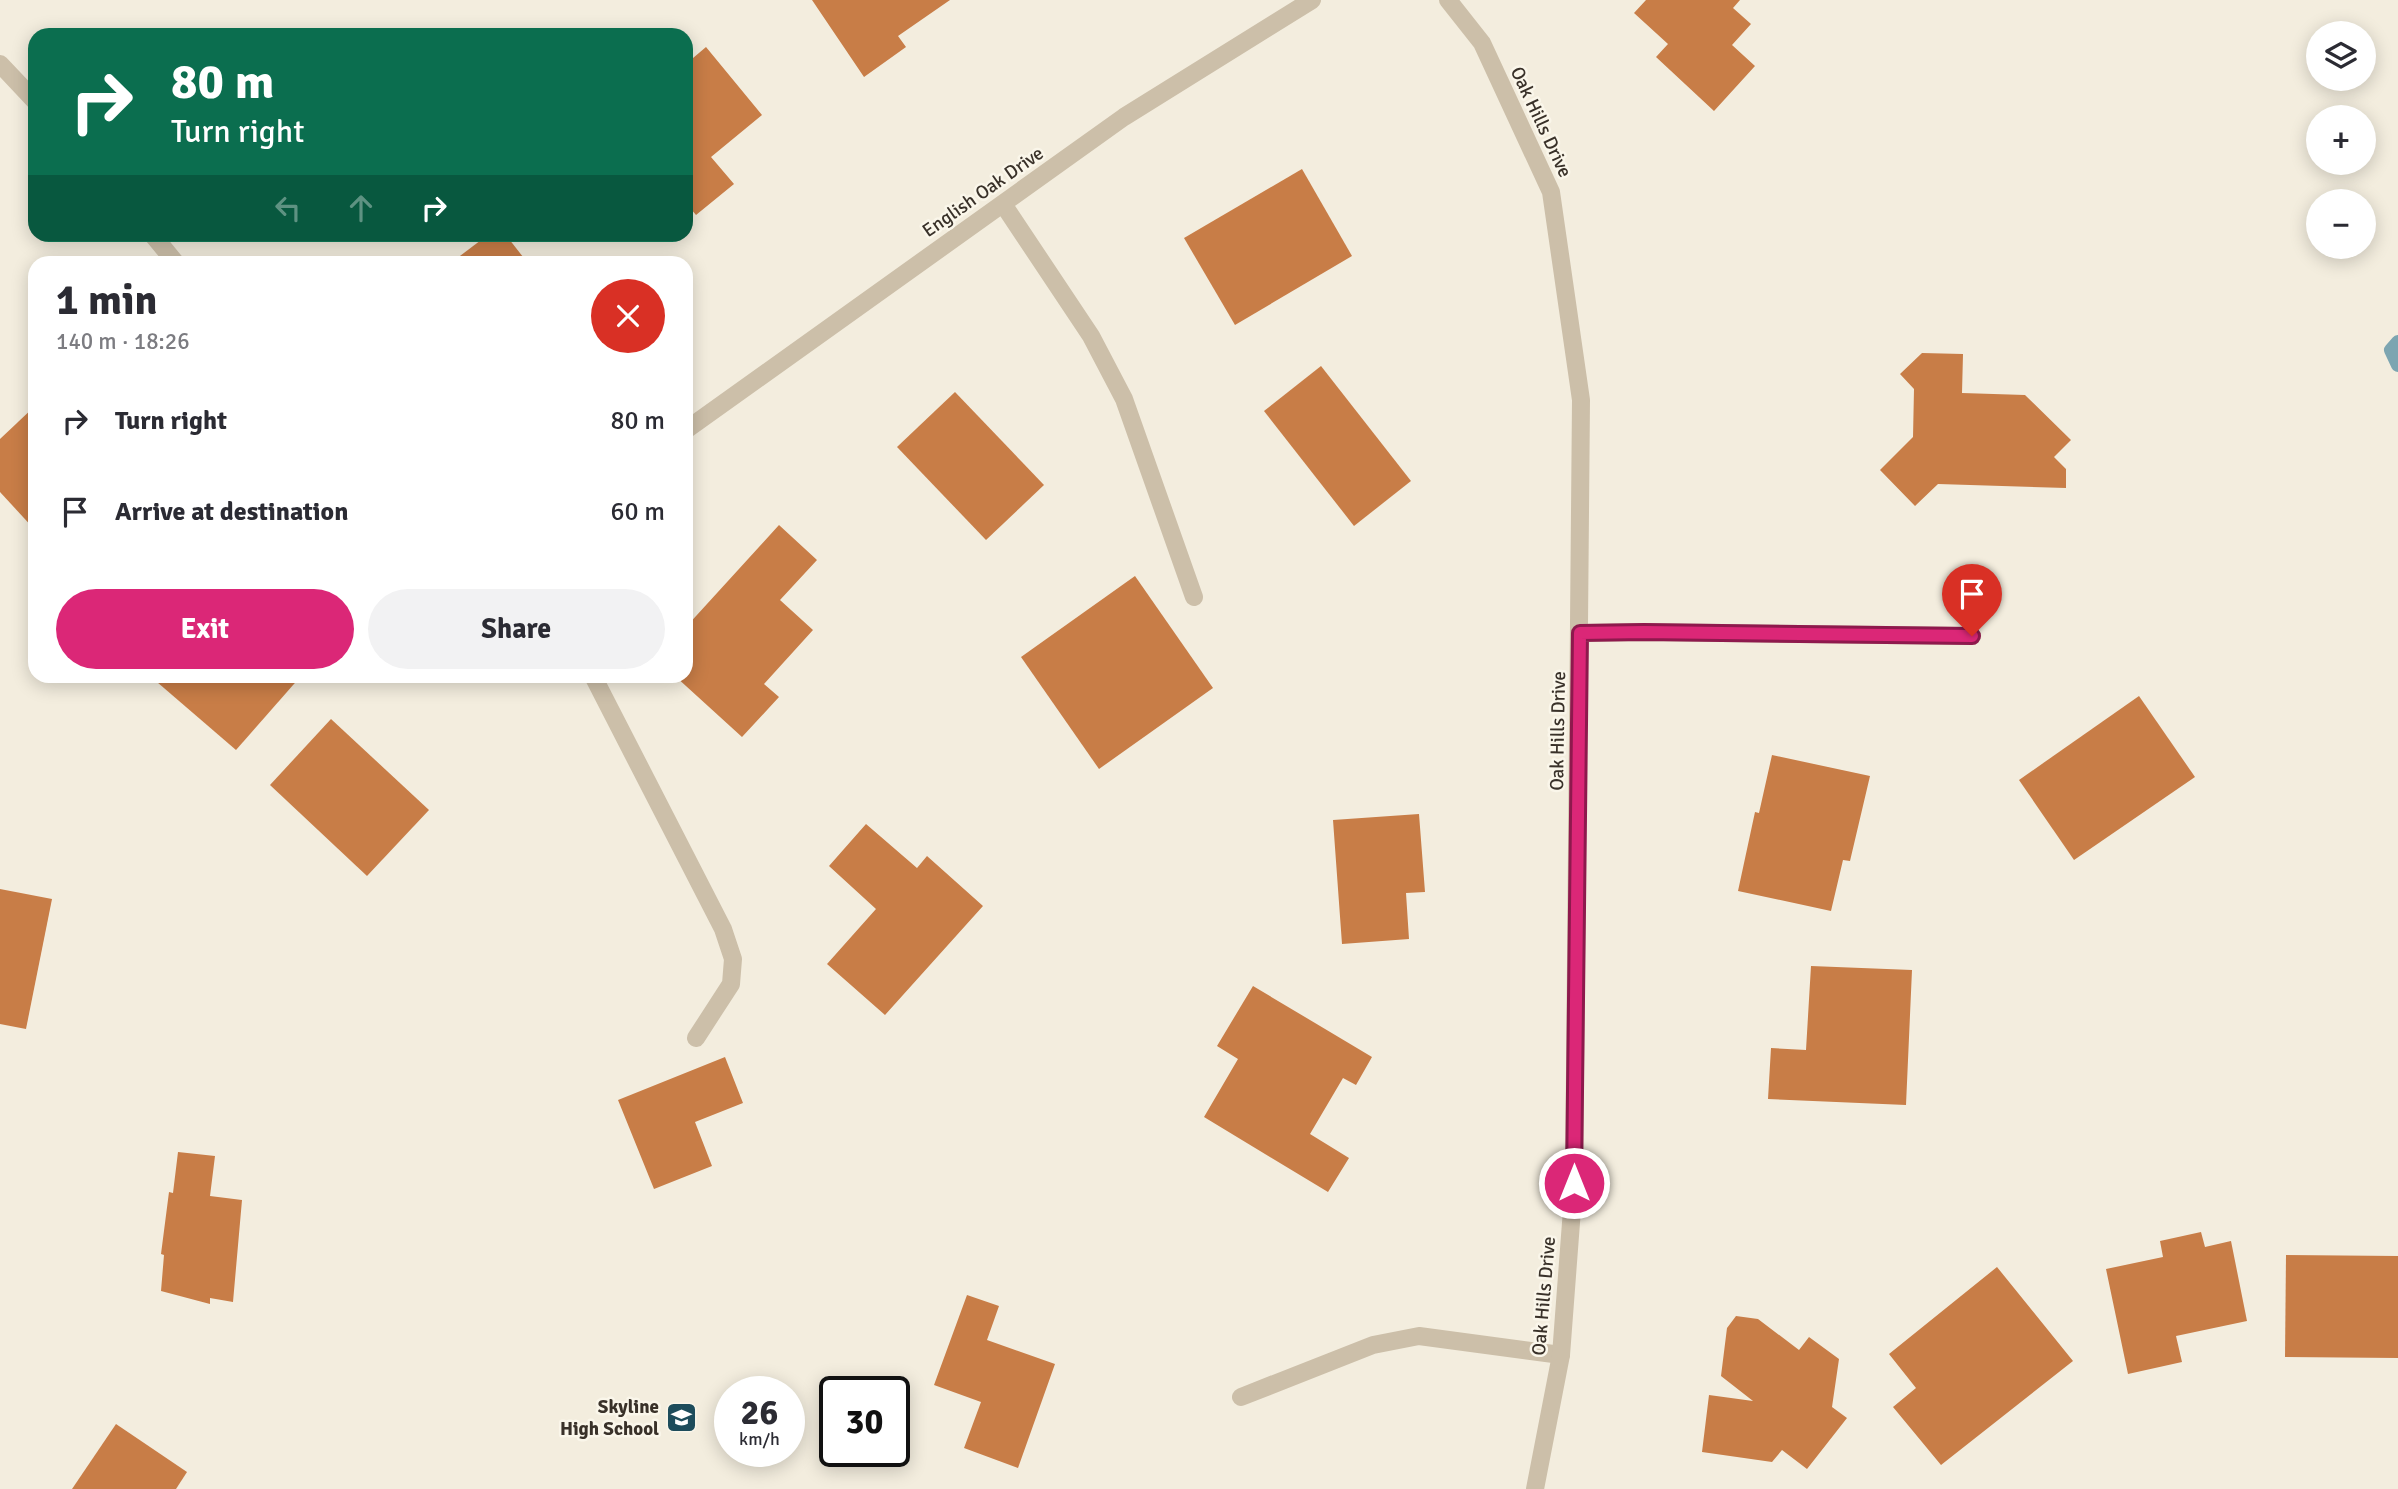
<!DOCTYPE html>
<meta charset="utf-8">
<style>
body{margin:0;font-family:Signika,sans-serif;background:#f2f2f3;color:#2b2b33;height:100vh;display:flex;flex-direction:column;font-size:26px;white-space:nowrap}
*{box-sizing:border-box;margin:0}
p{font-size:23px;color:#7c7c81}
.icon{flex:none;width:38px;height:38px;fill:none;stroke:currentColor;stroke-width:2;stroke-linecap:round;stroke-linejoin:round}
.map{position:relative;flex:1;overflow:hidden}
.panel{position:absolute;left:28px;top:256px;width:665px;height:427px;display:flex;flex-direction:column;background:#fff;border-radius:21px;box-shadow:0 4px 18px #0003}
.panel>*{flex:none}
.banner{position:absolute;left:28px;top:28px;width:665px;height:214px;border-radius:21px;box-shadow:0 4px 18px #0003;background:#0b6e4f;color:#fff;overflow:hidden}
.fabs{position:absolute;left:2306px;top:21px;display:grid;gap:14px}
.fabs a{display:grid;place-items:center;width:70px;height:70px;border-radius:50%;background:#fff;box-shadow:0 4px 18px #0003;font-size:35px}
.speed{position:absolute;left:714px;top:1376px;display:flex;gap:14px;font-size:35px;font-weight:700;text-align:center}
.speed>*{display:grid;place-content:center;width:91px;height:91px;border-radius:50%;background:#fff;box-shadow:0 4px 18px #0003;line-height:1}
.speed small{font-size:18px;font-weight:400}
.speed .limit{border:4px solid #111;border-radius:10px;background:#fff;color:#111}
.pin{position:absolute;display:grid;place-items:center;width:60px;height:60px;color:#fff;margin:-72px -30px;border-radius:50% 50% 50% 0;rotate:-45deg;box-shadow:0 0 7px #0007}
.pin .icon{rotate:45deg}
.me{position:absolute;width:77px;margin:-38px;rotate:0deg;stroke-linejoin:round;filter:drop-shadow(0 0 5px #0008)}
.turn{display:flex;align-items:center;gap:24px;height:147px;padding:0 28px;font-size:32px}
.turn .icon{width:91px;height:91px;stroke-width:2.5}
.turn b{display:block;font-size:49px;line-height:60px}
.lanes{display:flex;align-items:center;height:66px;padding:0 28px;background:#0003;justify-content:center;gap:35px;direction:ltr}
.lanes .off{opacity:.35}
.round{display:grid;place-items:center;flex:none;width:74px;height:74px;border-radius:37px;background:#f2f2f3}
.summary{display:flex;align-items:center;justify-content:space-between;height:119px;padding:0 28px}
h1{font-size:42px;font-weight:700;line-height:52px}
.button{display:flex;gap:14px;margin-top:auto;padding:14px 28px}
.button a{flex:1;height:80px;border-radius:42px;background:#db2777;color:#fff;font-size:28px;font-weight:700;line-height:80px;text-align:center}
.button a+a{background:#f2f2f3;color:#2b2b33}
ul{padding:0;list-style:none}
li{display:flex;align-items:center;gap:21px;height:91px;padding:0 28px}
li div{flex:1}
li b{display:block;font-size:26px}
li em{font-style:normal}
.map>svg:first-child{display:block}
</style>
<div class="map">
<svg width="2398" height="1489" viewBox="0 0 2398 1489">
<rect width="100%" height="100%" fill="#f3edde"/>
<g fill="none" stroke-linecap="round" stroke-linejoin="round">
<!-- stream -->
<path stroke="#7ca5b1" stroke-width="14" d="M2398,342l-7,8 7,15"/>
</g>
<!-- building -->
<g fill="#c87d47">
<path d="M812,0h138l-52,36 8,11 -42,30z"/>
<path d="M1646,0h94l-7,8 18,16 -19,21 23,21 -41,45 -58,-54 12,-13 -34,-31z"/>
<path d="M706,47l56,68 -51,42 23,27 -38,31 -10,-12v-139z"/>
<path d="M1302,169l50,87 -117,69 -51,-87z"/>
<path d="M489,234h16l22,28h-75z"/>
<path d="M1922,353l41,1 -1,39 63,2 46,45 -17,17 12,12v19l-128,-4 -23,22 -35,-36 33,-33 1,-48 -14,-15z"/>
<path d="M1321,366l90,115 -57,45 -90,-115z"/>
<path d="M955,392l89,93 -58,55 -89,-93z"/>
<path d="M35,406v124l-35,-38v-53z"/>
<path d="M779,525l38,35 -37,40 33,30 -49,54 15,13 -37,40 -67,-61h11v-49z"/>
<path d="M1135,576l78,112 -114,81 -78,-112z"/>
<path d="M150,676h151l-65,74z"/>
<path d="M2139,696l56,81 -121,83 -55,-80z"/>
<path d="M331,719l98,91 -62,66 -97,-91z"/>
<path d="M1772,755l98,21 -20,85 -7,-1 -12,51 -93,-20 17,-79 4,1z"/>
<path d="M1419,814l6,78 -19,1 3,46 -67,5 -9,-124z"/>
<path d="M866,824l51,44 10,-12 56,50 -98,109 -58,-51 49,-55 -47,-43z"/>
<path d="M0,889l52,10 -26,130 -26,-5z"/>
<path d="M1811,966l101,4 -6,135 -138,-6 3,-51 35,2z"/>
<path d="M1253,986l119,71 -16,28 -13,-7 -33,56 39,24 -21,34 -124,-75 34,-58 -21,-13z"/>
<path d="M725,1057l18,46 -48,19 17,44 -58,23 -36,-89z"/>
<path d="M178,1152l37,4 -5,40 32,4 -9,102 -23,-4v6l-49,-13 3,-36 -3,-1 8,-62 4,1z"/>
<path d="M2201,1232l4,15 26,-6 16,80 -71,15 6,26 -54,12 -22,-105 57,-12 -3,-16z"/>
<path d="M2286,1255l112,1v102l-113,-1z"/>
<path d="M1997,1267l76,94 -132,104 -48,-58 23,-19 -27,-34z"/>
<path d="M967,1295l32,11 -12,34 68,24 -37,104 -54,-20 17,-46 -47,-17z"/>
<path d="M1736,1316l22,3 41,31 10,-13 30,22 -7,48 15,11 -40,51 -25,-19 -10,12 -70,-10 7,-57 44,6 -32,-25 6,-48z"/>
<path d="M116,1424l71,48 -11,17h-104z"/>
</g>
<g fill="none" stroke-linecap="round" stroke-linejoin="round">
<!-- service -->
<g stroke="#ccbfa9" stroke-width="18">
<path d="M1003,204l88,132 33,63 70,198"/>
<path d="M1580,633l64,-1 328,4"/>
<path d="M593,676l130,253 10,30 -2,25 -35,54"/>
<path d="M1241,1397l132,-52 46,-9 142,19"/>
</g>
<!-- minor -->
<g stroke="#ccbfa9" stroke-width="18">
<path d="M1448,0l34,43 69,149 30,208 -7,783 -13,172 -26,134"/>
<path d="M0,64l35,37"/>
<path d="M152,234l23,28"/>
<path d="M686,430l438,-313 188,-117"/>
</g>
</g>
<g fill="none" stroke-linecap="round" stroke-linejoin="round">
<defs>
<path id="route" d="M1574,1183l6,-550 64,-1 328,4"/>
</defs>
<!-- route casing -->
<use href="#route" stroke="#8e194d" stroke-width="18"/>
<!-- route -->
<use href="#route" stroke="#db2777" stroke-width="12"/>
</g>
<!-- icons -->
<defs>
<symbol id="school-square" viewBox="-11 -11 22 22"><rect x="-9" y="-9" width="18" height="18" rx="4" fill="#1d4c5b" stroke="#faf6ea"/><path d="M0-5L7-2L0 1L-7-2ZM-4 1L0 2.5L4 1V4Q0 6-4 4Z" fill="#fff"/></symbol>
</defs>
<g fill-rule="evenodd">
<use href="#school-square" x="664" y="1400" width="35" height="35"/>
</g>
<g text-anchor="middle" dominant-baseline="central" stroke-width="5" stroke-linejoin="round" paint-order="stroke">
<!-- street labels -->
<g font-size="19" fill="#393129" stroke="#faf6ea">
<text transform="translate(1541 122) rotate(65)">Oak Hills Drive</text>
<text transform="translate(983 192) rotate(-35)">English Oak Drive</text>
<text transform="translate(1558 731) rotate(-89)">Oak Hills Drive</text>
<text transform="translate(1544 1296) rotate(-85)">Oak Hills Drive</text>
</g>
<!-- poi labels -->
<g font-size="19" font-weight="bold" fill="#393129" stroke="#faf6ea" text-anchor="end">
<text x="659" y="1407">Skyline<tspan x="659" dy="22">High School</tspan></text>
</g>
</g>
</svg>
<div class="fabs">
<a><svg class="icon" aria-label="layers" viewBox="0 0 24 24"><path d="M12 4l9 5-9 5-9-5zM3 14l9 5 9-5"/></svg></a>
<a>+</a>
<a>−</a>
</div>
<div class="speed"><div>26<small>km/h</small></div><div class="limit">30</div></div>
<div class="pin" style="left:1972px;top:636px;background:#d93025"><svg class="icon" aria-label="arrive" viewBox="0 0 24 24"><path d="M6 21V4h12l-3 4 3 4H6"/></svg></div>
<svg class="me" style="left:1574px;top:1183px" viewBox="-20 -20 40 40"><circle r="17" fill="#db2777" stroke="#fff" stroke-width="3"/><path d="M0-11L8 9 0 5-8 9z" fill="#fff"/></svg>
<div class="banner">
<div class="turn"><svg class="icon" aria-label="right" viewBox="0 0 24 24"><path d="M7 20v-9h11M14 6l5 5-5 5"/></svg><div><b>80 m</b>Turn right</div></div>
<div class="lanes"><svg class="icon off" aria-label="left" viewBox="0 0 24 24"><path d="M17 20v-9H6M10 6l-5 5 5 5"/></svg><svg class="icon off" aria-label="ahead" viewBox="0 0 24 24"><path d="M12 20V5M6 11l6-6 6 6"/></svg><svg class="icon" aria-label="right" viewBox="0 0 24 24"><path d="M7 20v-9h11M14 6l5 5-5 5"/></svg></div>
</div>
<section class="panel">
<div class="summary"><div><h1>1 min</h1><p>140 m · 18:26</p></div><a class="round" style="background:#d93025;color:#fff"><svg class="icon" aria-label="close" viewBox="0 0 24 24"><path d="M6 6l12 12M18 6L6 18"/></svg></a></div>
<ul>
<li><svg class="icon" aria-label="right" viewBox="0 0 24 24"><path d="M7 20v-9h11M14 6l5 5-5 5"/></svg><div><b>Turn right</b></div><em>80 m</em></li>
<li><svg class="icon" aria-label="arrive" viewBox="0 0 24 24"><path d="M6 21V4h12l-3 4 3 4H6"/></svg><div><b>Arrive at destination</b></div><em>60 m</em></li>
</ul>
<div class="button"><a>Exit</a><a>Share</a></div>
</section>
</div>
